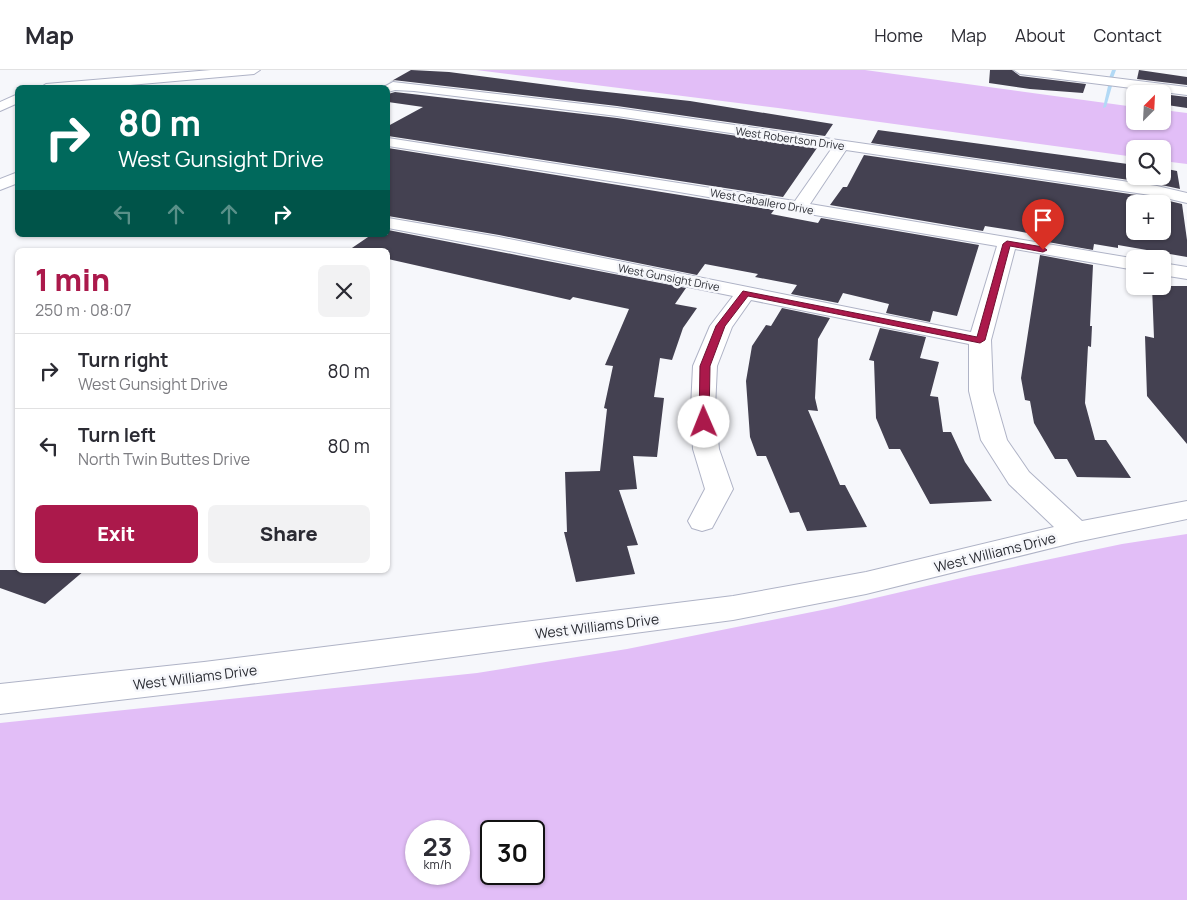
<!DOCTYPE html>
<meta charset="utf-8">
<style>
body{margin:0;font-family:Manrope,sans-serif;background:#f2f2f3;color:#2b2b33;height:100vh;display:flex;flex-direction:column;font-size:19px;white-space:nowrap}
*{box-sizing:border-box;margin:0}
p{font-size:16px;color:#7c7c81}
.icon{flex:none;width:28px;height:28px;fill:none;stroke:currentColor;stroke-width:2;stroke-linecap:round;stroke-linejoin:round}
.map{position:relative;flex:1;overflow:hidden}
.details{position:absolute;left:15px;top:178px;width:375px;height:325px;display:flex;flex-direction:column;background:#fff;border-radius:8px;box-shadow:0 1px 4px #0004}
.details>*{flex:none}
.guide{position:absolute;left:15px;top:15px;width:375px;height:152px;border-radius:8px;box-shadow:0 1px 4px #0004;background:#00695c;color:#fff;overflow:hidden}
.needle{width:32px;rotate:24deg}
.fabs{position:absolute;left:1126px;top:15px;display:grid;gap:10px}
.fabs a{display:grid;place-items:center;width:45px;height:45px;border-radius:8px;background:#fff;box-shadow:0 1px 4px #0004;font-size:25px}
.speed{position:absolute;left:405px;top:750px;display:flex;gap:10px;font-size:25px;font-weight:700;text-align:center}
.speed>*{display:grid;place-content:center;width:65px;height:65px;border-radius:50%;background:#fff;box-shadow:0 1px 4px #0004;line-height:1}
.speed small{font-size:12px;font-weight:400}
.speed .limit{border:2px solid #111;border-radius:8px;background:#fff;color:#111}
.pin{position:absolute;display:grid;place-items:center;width:42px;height:42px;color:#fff;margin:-51px -21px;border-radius:50% 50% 50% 0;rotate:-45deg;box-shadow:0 0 5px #0007}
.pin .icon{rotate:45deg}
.me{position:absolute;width:55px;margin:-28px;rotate:359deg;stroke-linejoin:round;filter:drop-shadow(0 0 4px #0008)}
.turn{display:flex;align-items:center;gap:18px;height:105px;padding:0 20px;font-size:22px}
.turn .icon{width:65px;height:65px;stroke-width:2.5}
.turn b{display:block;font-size:35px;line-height:42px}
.lanes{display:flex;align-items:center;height:48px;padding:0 20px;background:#0003;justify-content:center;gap:25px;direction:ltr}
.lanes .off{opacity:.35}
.round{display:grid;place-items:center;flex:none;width:52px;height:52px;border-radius:8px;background:#f2f2f3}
.headline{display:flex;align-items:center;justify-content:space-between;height:85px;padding:0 20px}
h1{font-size:30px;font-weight:800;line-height:38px;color:#ab194b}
.action{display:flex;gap:10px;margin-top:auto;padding:10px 20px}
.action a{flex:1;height:58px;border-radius:8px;background:#ab194b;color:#fff;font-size:20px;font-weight:800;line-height:58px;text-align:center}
.action a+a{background:#f2f2f3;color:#2b2b33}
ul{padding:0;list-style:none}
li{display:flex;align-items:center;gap:15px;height:75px;padding:0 20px;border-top:1px solid #e1e1e2}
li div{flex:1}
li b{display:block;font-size:19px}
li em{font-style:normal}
header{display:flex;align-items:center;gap:30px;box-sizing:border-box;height:70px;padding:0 25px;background:#fff;border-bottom:1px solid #e1e1e2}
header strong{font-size:24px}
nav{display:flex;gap:28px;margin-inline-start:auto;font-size:18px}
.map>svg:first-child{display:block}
</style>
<header>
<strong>Map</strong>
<nav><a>Home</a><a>Map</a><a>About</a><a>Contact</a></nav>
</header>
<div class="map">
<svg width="1187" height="830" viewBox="0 0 1187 830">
<rect width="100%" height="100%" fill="#f6f7fb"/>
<!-- green -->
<g fill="#e2bef7" fill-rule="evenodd">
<path d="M476,0h389l270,37v14h27l1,-11 24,3v51l-24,-3 -1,-12h-27v8l-357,-49z"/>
<path d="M1187,464v366h-1187v-177l477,-50 150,-24 205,-41 138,-32 152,-32zM416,761h43v43h-43zM491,761h43v43h-43z"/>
</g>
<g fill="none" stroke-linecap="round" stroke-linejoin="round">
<!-- stream -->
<g fill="#b2d9f5" fill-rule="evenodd">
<path d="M1112,0h4l-3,8 -2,1 -2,-1z"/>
<path d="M1110,15l2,1 -6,21 -3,1 5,-22z"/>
</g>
</g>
<!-- building -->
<g fill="#444151" fill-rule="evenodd">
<path d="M411,0l38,2 130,17 111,12 143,23 -8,12 -208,-30 -224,-26 -5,3z"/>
<path d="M990,0h22l8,6 66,8 -3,9 -53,-4 -41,-6z"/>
<path d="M1139,0l48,7v8l-50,-6z"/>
<path d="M395,22l222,26 200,30 -34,49 -395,-61v-10l35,-19 -35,-5v-8z"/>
<path d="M1162,24l25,3v11l-20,-3v-2h-5z"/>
<path d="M878,60l257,35v11h27v-8l15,3 3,18 -23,-5 -286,-41z"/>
<path d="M388,78l386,62 -3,4 47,9 3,-5 158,27 -22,71 -24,-5 -3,11 -44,-9 3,-9 -46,-11 -5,10 -47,-9 6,-9 -42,-8 3,-3 -53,-10 -8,11 -198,-40 -111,-19z"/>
<path d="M864,85l293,43 25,6 5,36v17l-69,-12v3l-24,-4 -1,6 -51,-9 1,-5 -26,-5 -32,-5 -2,5 -153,-26 13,-18h4zM1135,134h27v27h-27z"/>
<path d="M388,160l298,58 -11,16 22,4 -14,20 -11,32 -12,-2 -6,39 10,1 -7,59 -24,-1 4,33 -18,1 19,55 -11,1 8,28 -59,8 -12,-50h3l-2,-60 35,-1 7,-62 -3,-1 9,-42 -8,-1 24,-56 -56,-12 -3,3 -182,-41v-9h-39l22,-15h17z"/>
<path d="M1040,185l53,10 -3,61h2l-1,21 -3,-1 -3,57 10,37h11l25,38 -54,-1 -10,-18h-12l-21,-36 -4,-22 -5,-1 -4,-22z"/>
<path d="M1152,216h35v158l-40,-48 -2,-60 9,2z"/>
<path d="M782,238l48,10 -12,21 -3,59 3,13 -10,-1 32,75h5l22,42 -60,4 -8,-19 -9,1 -24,-57h-9l-7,-19 -4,-56 6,-35 14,-21 5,1z"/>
<path d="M880,258l46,9 -6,21 19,4 -9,34 8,1 5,35h8l14,30 27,39 -62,3 -30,-55h-11l-13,-31 -2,-57 -5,-1z"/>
<path d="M0,500h85l-40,34 -45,-16z"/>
</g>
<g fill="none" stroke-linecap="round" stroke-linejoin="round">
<defs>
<g id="minor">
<path d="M211,0h49l-6,4 -158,14h-56l6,-4z"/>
<path d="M1014,0h36l137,17v8l-167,-21z"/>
<path d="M393,12l224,26 540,78 30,7v10l-30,-7 -311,-46 -36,54 327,55h-2v11l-120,-21 -24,91 2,51 14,49 22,32 53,49 105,-20v18l-111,23 -210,52 -133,26 -529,70 -204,24v-30l204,-22 529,-66 133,-24 188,-45 -45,-43 -28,-44 -12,-49v-47l-218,-44 -19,27 -15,39 -2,42 4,41 14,40 -21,39 -10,3 -10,-3 -4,-7 17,-32 -12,-40 -2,-41 2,-42 17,-40 23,-30 -234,-47 -111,-21v-10l111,19 472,95 26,-86 -324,-55 -285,-45v-8l407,63 37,-53 -215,-32 -203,-25 -19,-1 -7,2v-4h-6z"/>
<path d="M18,24v9l-18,8v-9z"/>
<path d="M18,102v11l-18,7v-11z"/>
<path d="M1162,193l25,4v12l-25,-4z"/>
</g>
</defs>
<!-- minor casing -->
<use href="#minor" stroke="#afb3c6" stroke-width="2"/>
<!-- minor -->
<use href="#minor" fill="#fff" fill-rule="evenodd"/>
</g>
<!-- route -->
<path fill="#ab194b" stroke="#6f1031" d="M1007,171l36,6 4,3 -4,2 -33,-6 -25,94 -5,3 -232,-47 -23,30 -15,40 -1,56 -5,3 -5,-3 1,-56 16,-40 27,-35 234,46 26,-93z"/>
<g text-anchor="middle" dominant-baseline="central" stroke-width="5" stroke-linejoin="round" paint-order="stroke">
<!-- far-street labels -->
<g font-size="11" fill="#2b2d34" stroke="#f6f7fb">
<text transform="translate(790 68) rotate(8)">West Robertson Drive</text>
<text transform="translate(762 131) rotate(10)">West Caballero Drive</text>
<text transform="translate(669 207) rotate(11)">West Gunsight Drive</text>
</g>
<!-- street labels -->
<g font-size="14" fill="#2b2d34" stroke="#f6f7fb">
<text transform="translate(995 482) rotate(-14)">West Williams Drive</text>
<text transform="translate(597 556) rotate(-7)">West Williams Drive</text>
<text transform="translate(195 607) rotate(-7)">West Williams Drive</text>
</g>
</g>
</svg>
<div class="fabs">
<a><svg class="needle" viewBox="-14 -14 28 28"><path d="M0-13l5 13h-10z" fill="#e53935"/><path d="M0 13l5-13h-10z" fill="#7c7c81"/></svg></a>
<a><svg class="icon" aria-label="search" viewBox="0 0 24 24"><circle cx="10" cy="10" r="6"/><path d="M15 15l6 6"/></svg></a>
<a>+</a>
<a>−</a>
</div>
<div class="speed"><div>23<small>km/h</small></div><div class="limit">30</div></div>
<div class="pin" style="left:1043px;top:180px;background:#d93025"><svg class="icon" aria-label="arrive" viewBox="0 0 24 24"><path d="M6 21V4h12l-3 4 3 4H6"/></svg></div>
<svg class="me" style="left:704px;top:352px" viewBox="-20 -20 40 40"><circle r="19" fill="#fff"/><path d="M0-13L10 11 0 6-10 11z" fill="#ab194b"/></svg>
<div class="guide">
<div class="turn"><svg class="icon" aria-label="right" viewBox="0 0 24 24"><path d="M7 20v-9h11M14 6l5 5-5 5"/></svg><div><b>80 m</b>West Gunsight Drive</div></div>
<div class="lanes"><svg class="icon off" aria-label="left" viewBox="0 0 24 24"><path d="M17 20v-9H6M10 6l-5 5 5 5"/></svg><svg class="icon off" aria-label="ahead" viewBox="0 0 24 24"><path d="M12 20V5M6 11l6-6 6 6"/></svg><svg class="icon off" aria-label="ahead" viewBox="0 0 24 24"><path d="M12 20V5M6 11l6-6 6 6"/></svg><svg class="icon" aria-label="right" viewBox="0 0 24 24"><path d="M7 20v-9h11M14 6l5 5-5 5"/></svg></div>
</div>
<section class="details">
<div class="headline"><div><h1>1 min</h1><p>250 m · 08:07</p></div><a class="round"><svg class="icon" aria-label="close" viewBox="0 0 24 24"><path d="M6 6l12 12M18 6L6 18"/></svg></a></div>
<ul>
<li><svg class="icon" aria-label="right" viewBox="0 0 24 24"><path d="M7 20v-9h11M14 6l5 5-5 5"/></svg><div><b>Turn right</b><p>West Gunsight Drive</p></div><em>80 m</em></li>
<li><svg class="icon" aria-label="left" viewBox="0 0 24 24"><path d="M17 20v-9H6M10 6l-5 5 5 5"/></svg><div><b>Turn left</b><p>North Twin Buttes Drive</p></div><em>80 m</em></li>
</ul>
<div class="action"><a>Exit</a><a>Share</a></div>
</section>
</div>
